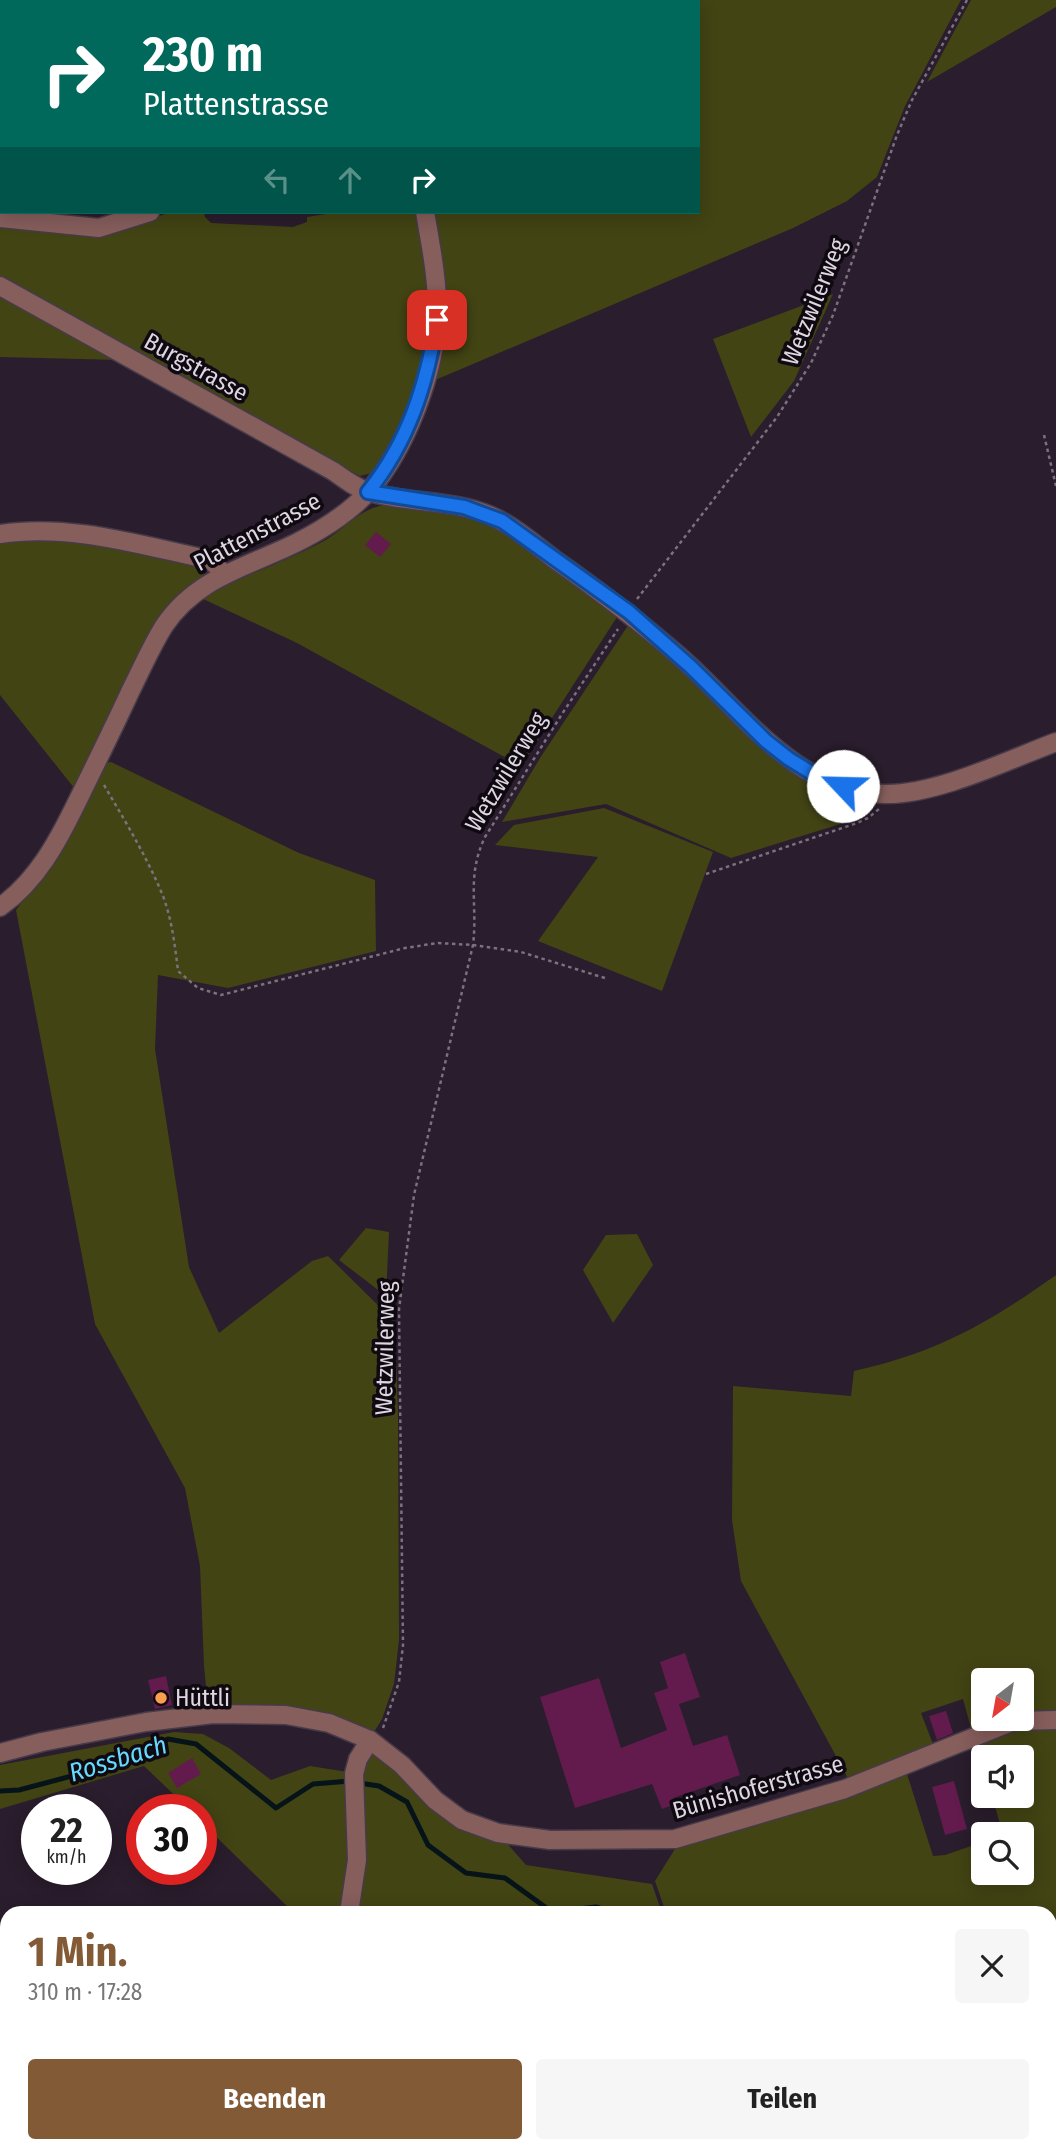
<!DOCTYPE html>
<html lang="de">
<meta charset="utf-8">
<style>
body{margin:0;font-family:"Fira Sans Condensed",sans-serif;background:#f6f6f6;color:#222;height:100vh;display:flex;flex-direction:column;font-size:26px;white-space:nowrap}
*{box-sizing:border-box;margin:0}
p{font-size:23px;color:#767676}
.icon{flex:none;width:38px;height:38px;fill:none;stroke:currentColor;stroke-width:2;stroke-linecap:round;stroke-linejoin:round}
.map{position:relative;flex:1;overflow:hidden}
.side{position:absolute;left:0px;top:1906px;width:1057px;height:247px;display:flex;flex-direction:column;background:#fff;border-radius:21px 21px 0 0;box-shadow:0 4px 18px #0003}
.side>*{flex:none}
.top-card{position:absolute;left:0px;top:0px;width:700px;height:214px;box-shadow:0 4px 18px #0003;background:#00695c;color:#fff;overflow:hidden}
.needle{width:46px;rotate:211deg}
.buttons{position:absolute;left:971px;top:1668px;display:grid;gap:14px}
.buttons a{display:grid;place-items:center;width:63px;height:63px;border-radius:7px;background:#fff;box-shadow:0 4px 18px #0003;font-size:35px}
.speed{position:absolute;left:21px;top:1794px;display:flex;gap:14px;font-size:35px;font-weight:700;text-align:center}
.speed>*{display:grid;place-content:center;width:91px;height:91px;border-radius:50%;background:#fff;box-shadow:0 4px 18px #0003;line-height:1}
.speed small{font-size:18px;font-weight:400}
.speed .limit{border:10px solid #d22;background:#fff;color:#111}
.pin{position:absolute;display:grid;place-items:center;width:60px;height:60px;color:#fff;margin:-30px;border-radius:14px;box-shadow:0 4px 10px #0006}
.me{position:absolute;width:77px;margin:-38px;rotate:294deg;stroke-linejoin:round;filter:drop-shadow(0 0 5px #0008)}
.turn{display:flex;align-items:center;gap:24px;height:147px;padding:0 28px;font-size:32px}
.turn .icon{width:91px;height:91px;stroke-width:2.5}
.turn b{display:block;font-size:49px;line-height:60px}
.lanes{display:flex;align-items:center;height:66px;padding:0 28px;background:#0003;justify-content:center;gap:35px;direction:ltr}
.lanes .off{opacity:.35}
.round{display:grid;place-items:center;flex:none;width:74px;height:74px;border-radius:7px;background:#f6f6f6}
.headline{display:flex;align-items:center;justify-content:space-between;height:119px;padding:0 28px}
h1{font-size:42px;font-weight:700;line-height:52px;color:#835a36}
.primary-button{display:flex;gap:14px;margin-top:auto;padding:14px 28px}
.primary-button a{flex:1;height:80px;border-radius:7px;background:#835a36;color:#fff;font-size:28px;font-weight:700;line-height:80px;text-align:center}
.primary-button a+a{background:#f6f6f6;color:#222}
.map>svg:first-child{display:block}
</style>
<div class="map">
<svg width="1056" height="2152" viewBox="0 0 1056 2152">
<rect width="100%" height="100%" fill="#2a1d2d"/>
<!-- green -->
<g fill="#424414">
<path d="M0,0h108l-106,2 -2,124z"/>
<path d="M496,0h465l-56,106 -28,71 -30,24 -54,27 -360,153 -1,-169h266v-210h-205z"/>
<path d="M971,0h85v7l-129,75z"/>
<path d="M172,212h32l1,5 6,6 82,4 14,-5v-5l32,-5h80c4,23 10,46 12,69 7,64 -22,141 -59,192l-12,3 -360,-196v-59l104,12z"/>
<path d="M0,294l120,66 -120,-3z"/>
<path d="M833,294l-39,87 -43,56 -38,-98z"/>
<path d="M385,505h16l58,8 41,15 119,86 -98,152 -224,-123 -96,-45c39,-22 80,-34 119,-55 24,-12 37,-34 65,-38z"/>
<path d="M0,540h97l103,23 5,5 -2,8 -24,24 -104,189 -75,-94z"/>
<path d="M635,624l144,136 94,40 3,4 -13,13 -132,41 -125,-54 -104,18 38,-64 87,-131z"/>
<path d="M111,762l188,91 76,27 1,71 -148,37 -70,-13 -3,74 34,218 30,66 93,-72 16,-5 67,66 3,96 1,222 -5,44 -12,35 -8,13 -40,-16 -126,-9 -4,-41 -4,-100 -15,-78 -90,-164 -79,-414 43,-57 47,-90z"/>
<path d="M604,808l109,44 -51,139 -124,-50 60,-84 -103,-12 19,-20z"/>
<path d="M366,1228l23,4 -3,64 -47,-36z"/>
<path d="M637,1234l16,31 -40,58 -30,-53 23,-35z"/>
<path d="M1056,1275v436h-34v-31h-38v38l15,1 -28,9 -8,-29 -42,14 12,31 -84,36 -108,-199 -9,-61 1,-134 118,10 3,-25c84,-19 133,-47 202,-96z"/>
<path d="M1056,1728v292h-6v-107h-384l-11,-32 23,-37 58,-13 171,-57 26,82 12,-1 38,-13 1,30h38v-38h-19l-11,-38h30v-39h-38l-1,14 -8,-27 35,-15z"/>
<path d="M174,1732l29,2 26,14 42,32 39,-14 44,7 16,-33 65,60 63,33 28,32 126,19 10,29h-368l-93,-91v-12l-12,-1 -45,-43 -144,43v-44z"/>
<path d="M1056,2024v128h-524l-6,-6h524v-121z"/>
</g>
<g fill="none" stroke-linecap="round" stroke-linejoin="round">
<!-- stream -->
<g stroke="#061419" stroke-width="5">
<path d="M359,1783l20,3 28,16 21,43 38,28 39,5 47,34 44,-5 20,6"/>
<path d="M0,1791l19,-1 113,-30 36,-21 28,5 80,64 37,-24 37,-3"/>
<path d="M1050,2070l6,-1"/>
</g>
</g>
<!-- building -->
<g fill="#621b4c">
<path d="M376,532l15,12 -11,13 -15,-12z"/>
<path d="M685,1653l15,44 -21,7 14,42 34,-11 13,40 -67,23 2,6 -13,5 -10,-25 -77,24 -35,-111 59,-19 22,70 46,-18 -13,-37 14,-5 -8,-26z"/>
<path d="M166,1676l6,29 -17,4 -7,-29z"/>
<path d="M946,1711l7,22 -16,7 -8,-24z"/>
<path d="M192,1758l9,16 -24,14 -9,-15z"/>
<path d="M954,1781l13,48 -22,6 -13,-48z"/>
</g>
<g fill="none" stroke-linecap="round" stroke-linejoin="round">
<defs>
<g id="minor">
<path d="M481,2l3,-2"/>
<path d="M0,218l99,10 51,-16"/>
<path d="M0,286l333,185c11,8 23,17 36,21 44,13 93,6 134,30 18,10 35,25 51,37 44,31 85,62 125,97 61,53 116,137 206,138 51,1 123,-34 171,-52"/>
<path d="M0,534c70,-11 143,12 211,26l13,14"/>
<path d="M0,907c37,-26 58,-66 77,-105 18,-37 36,-73 53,-110 11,-22 21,-45 34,-66 32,-48 83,-59 132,-83 26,-13 53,-30 73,-52 37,-43 66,-117 68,-175 1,-35 -6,-69 -12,-104"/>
<path d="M0,1753l42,-11 104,-20 67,-8 73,1 43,8 41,17 32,25 33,35 27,20 36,13 52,7 125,-1 170,-50 169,-68 42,-1"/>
<path d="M349,1913l8,-53 -3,-86 4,-15 12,-19"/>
<path d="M218,2152l3,-6"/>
</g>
</defs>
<!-- minor casing -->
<use href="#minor" stroke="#473b4a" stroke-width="21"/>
<!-- path -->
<g stroke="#7c717e" stroke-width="2.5" stroke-dasharray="3.5 3.5" stroke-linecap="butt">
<path d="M1044,435l12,51"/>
<path d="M637,599l140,-182 34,-54 22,-48 64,-180 15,-35 55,-100"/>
<path d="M104,785c21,36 43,72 59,111 9,24 12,50 15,75l20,17 23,7 184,-47 33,-5 35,2 48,7 87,27"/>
<path d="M706,874l151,-51 11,-5 11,-9"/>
<path d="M383,1728l16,-46 4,-37 -4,-336 15,-114 59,-250c5,-41 -7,-68 12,-108l77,-123 56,-85"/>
</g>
<!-- minor -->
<use href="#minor" stroke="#865e5c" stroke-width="18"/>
</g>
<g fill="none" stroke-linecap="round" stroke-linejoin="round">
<defs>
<path id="route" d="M437,320c-10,63 -28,121 -69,172l96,15 38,14 127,91 62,55 75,74 23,18 26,16 28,11"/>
</defs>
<!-- route casing -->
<use href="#route" stroke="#114b97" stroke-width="18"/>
<!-- route -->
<use href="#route" stroke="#1a73e8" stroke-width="12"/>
</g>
<!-- markers -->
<circle fill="#fa9f4e" stroke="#0f0a11" stroke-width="2.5" cx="161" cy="1698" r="7"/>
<g text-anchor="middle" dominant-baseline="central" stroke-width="7" stroke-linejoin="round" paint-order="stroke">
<!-- street labels -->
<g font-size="24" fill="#ded6e0" stroke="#0f0a11">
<text transform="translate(814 302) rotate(-68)">Wetzwilerweg</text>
<text transform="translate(196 367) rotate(29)">Burgstrasse</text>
<text transform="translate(257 532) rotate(-28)">Plattenstrasse</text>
<text transform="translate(506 772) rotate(-59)">Wetzwilerweg</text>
<text transform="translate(385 1348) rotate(-89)">Wetzwilerweg</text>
<text transform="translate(758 1787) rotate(-16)">Bünishoferstrasse</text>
</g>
<!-- poi labels -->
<g font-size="24" fill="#ded6e0" stroke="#0f0a11" text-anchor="start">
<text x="175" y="1698">Hüttli</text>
</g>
<!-- water labels -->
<g font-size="26" font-style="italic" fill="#63dafe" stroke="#0f0a11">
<text transform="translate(118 1759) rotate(-17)">Rossbach</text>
</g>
</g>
</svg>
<div class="buttons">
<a><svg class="needle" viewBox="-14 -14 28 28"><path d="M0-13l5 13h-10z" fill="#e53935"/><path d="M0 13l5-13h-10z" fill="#767676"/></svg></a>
<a><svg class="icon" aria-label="sound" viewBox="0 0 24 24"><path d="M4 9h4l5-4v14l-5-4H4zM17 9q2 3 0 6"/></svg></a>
<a><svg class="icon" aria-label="search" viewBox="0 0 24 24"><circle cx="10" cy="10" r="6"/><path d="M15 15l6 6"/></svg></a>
</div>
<div class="speed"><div>22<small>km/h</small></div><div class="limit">30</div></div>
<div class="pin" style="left:437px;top:320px;background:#d93025"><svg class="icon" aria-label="arrive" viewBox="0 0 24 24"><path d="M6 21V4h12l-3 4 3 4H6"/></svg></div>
<svg class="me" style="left:843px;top:786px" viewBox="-20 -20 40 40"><circle r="19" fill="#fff"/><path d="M0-13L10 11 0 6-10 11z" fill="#1a73e8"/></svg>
<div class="top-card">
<div class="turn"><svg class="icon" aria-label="right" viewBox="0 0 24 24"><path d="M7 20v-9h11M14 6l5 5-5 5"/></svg><div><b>230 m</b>Plattenstrasse</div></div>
<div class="lanes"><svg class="icon off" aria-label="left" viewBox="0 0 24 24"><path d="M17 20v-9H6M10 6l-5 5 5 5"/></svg><svg class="icon off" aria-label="ahead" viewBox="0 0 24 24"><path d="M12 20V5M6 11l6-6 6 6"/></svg><svg class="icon" aria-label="right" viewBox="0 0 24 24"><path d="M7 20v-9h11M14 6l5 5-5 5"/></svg></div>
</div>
<section class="side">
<div class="headline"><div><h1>1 Min.</h1><p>310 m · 17:28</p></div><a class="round"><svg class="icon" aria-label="close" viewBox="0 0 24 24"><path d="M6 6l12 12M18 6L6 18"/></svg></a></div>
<div class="primary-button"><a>Beenden</a><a>Teilen</a></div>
</section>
</div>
